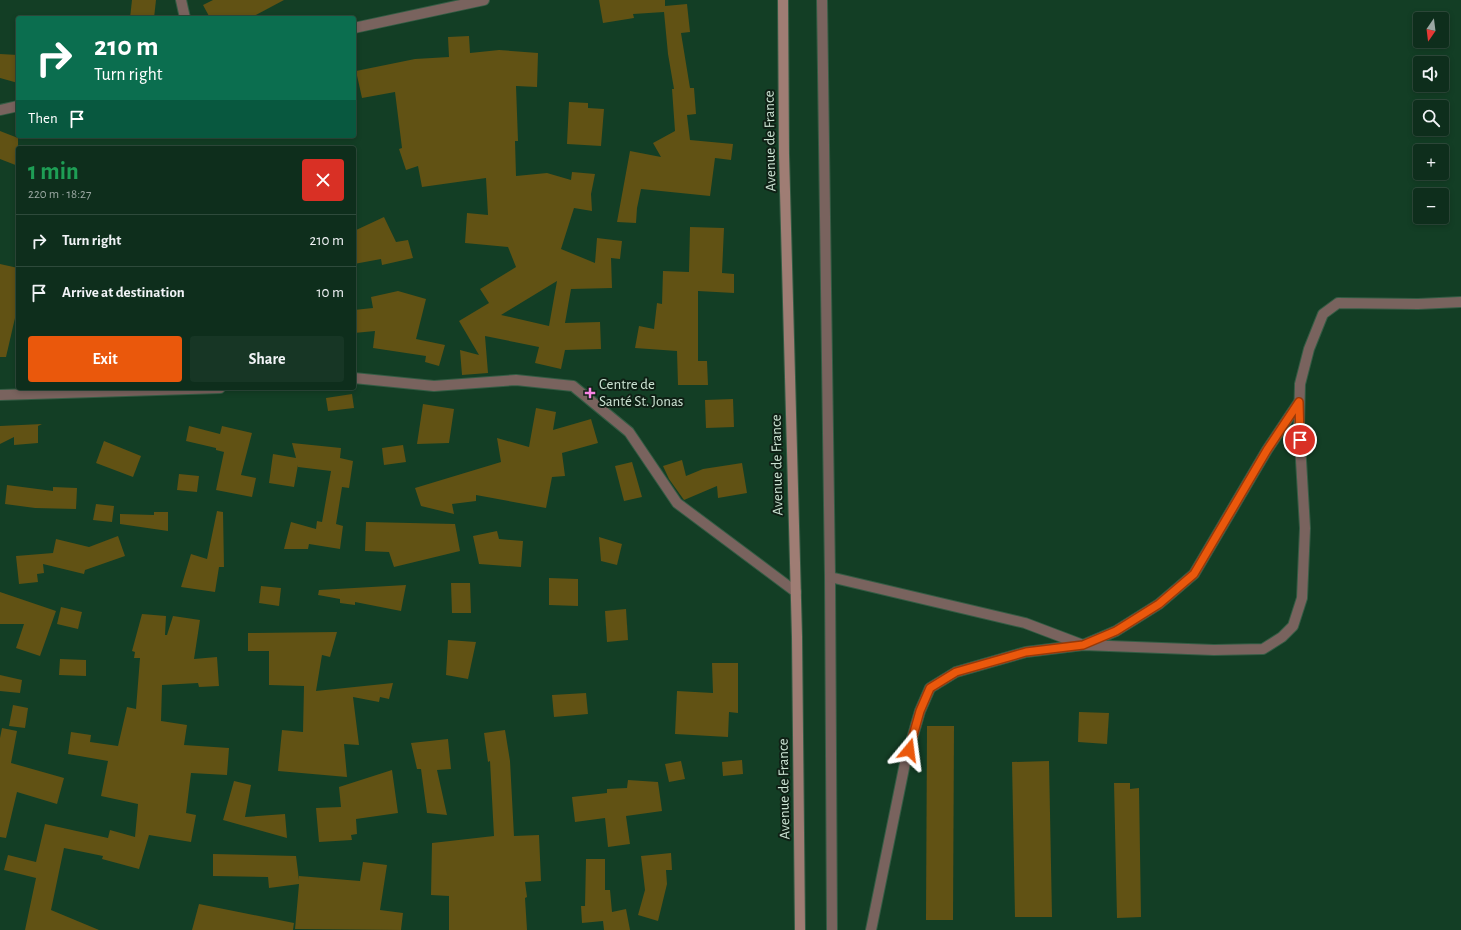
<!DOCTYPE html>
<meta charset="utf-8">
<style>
body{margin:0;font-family:"Alegreya Sans",sans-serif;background:#173625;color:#f1f3f6;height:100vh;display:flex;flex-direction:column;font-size:15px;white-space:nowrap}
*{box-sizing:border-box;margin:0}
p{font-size:13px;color:#9ba8a3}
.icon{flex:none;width:22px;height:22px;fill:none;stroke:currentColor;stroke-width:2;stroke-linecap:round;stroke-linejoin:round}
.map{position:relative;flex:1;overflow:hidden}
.panel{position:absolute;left:16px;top:146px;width:340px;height:244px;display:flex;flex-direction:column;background:#0e2e1c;border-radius:4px;box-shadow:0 2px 6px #0003,0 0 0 1px #2e4a3b}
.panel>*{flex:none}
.top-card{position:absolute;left:16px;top:16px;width:340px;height:122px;border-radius:4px;box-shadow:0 2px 6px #0003,0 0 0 1px #2e4a3b;background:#0b6e4f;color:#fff;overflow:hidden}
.needle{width:26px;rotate:194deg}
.controls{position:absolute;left:1413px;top:12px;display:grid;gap:8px}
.controls a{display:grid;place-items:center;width:36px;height:36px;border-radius:4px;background:#0e2e1c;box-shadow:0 2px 6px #0003,0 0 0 1px #2e4a3b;font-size:20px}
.pin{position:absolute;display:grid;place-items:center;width:34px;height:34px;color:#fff;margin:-17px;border:2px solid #fff;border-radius:50%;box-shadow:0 1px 4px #0007}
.me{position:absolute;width:44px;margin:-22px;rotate:16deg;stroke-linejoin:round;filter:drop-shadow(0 0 3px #0008)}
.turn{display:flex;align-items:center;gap:14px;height:84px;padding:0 12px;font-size:18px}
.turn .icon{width:52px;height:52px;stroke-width:2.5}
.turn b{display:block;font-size:28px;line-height:34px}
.then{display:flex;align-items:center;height:38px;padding:0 12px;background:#0003;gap:8px;font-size:15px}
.round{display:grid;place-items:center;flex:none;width:42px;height:42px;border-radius:4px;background:#173625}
.summary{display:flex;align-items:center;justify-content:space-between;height:68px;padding:0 12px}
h1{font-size:24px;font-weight:600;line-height:30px;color:#1e9e55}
.action{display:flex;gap:8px;margin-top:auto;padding:8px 12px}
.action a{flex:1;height:46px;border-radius:4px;background:#ea580c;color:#fff;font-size:16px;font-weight:600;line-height:46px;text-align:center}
.action a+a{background:#173625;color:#f1f3f6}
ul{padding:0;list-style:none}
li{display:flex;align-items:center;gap:12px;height:52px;padding:0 12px;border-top:1px solid #2e4a3b}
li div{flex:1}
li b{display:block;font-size:15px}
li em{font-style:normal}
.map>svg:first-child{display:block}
</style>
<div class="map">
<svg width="1461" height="930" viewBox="0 0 1461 930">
<rect width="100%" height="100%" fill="#133e25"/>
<!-- building -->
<g fill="#615214" fill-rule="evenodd">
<path d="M132,0h24l-2,18h-24z"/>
<path d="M213,0h71l-34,18h-40l-7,-13z"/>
<path d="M599,0h66v6l22,-2 3,28 -9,1 9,55h4l2,26 -9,1 3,25 43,4 -2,16 -16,-2 -5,38 -69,-7 -4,19 -1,15 -19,-1 13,-71 31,6 -8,-14 22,-12 -3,-42h2l-6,-35 -4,-42 -31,2 1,4 -31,5z"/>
<path d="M469,36l1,17 29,-3 39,3 -1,34 -21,-1 2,55h-3l1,35 31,-3 24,7 1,-8 23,2 -4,20 1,17 -18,-3 -13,41 34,14 2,-25 25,3 -2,18 -9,-1 1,30 -41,1 -6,34 35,-1 1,27 -36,1 -4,19 -26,-6 4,-16 -54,-11 3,37 -26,2 -2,-25 19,5 -20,-34 30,-18 -9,-14 36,-22 -8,-20 -43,-4 2,-30 21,2 -2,-37 -64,9 -4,-21 -12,4 -7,-21 3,-1 -7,-56 -33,6 -6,-27 59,-12 34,-2 -1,-20zM557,281l-8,45 -48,-11z"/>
<path d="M0,54l18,1v28l-18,-5z"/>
<path d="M569,102l19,1v5l16,1 -3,37 -34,-2z"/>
<path d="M0,131l18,7v28l-18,-7z"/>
<path d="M384,217l12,25 12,-2 5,18 -31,7 -1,-6 -27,5v-33z"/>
<path d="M690,227l34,1 -2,45 12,1v19l-36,-2v70h9l1,24h-30l-1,-34 -42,-3 4,-22 15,3 3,-26 5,1 1,-33 26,1z"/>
<path d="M0,264l18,4v37l-12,52h-6z"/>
<path d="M398,291l28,8 -10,40 29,6 -6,21 -14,-4 1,-6 -53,-8 2,-17 -21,2v-23l19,-2 -2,-11z"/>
<path d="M352,394l2,14 -26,3 -2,-13z"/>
<path d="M733,399l1,28 -28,1 -1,-28z"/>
<path d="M423,404l31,5 -5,34 -32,1z"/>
<path d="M536,408l20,4 -3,18 38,-11 7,24 -36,10 3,23 -13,1 -6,31 -70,-13v6l-24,3 2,10 -33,-8 -6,-18 86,-26 -4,-24 32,9z"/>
<path d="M42,424l-4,2v17l-24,2v-8l-14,7v-18z"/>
<path d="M189,426l31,8 2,-8 30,7 -11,42 15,3 -4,19 -36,-7 8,-38 -8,-2v-2l-30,-7z"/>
<path d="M104,441l37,15 -8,21 -37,-14z"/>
<path d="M292,443l49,5 -1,10 13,3 -4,27 -7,-1 -6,37 7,2 -3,23 -31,-5 -1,5h-24l7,-27 25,7 1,-8 5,1 9,-51 -33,-4v-2l-4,22 -25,-4 4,-29 23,4z"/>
<path d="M403,445l3,17 -22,3 -2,-17z"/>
<path d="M682,460l4,16 17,-7 39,-6 5,30 -29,5 -1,-12 -33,14 -15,-21 -6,-13z"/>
<path d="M632,462l10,35 -18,4 -9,-35z"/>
<path d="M179,474l20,2 -2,16 -20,-2z"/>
<path d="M7,485l46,6v-4l24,1 -1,21 -41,-1 -30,-4z"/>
<path d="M96,504l18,2 -2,16 -19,-2z"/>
<path d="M217,511l6,1 1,55h-5l-4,25 -34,-5 10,-33 16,5z"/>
<path d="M154,512h14v19l-48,-7v-10l34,1z"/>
<path d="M366,522l89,2 5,27 -66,16 -5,-15 -24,-1z"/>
<path d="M497,531l2,8 24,2 -2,26 -42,-3 -6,-28z"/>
<path d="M118,536l7,20 -40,14 -1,4 -41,-10 1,9 -7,1 1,8 -19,2 -3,-28 37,-3 3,-14 33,8z"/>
<path d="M599,537l23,7 -5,21 -16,-4z"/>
<path d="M549,578l29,1v27l-29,-1z"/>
<path d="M451,583h19l1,30h-19z"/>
<path d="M406,585l-5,26 -46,-9v3l-15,-2v-4l-22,-4 1,-5z"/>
<path d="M261,586l20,2 -2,18 -20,-3z"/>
<path d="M0,592l56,19 -16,45 -24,-8 8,-24h-24z"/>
<path d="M61,607l21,5 -4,17 -21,-5z"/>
<path d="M626,609l2,31 -21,2 -2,-31z"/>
<path d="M142,614l24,2 -1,19h2l6,-19 27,4 -6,39 23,-2 2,29 -20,1 -1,-4 -36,2 -1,36 26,4 -3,20 45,3 -2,27 -36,-2 -5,40 10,2 -5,27 -42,-7 -10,34 -37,-10 1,-3 -39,-8 -13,62 48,20h-74l11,-52 -32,-8 4,-15 28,7 9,-38 63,14 2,-8 25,7 3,-33 -37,-8 7,-35 -40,-7 3,-22 20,3 -1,7 28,4 9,-39 9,2 4,-51h-6l1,-6 -3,-1z"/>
<path d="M337,632l-7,25 -8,-2 -6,36 77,-8 -4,16 -9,-2 -1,5 -26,-5 6,48 -15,-1 3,33 -69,-6 4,-41 21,2 1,-46 -35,-1v-34h-21v-18z"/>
<path d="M448,640l28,2 -8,37 -22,-4z"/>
<path d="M60,659l26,1v16l-27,-1z"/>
<path d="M712,663h26v50l-9,-1 -1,25 -53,-3 2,-43 36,2z"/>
<path d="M0,675l22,5 -2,13 -20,-2z"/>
<path d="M586,693l2,21 -34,3 -2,-22z"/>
<path d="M13,705l15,3 -3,20 -16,-2z"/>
<path d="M1079,712l30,1 -2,31 -29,-2z"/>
<path d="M927,726h27l-1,194h-27z"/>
<path d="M2,728l15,3 -6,32 53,15 -7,26 -40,-12 -11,46 -6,-1v-99z"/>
<path d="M505,730l5,31 4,75 25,-1 2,46 -16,1 2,15 -2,1 2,32h-78v-34l-18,-1 1,-52 62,-7 -4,-75 -2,1 -4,-29z"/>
<path d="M448,739l3,30 -14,1 10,45 -20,-2 -6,-44h-4l-6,-26z"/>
<path d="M742,760l1,14 -20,2 -1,-14z"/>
<path d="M681,761l4,18 -16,3 -4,-18z"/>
<path d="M1049,761l3,156h-37l-3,-155z"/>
<path d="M392,770l6,43 -42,6 1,15 -6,1 1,5 -33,2 -3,-34 25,-1 -2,-20z"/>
<path d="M628,780l30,2 4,29 -36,5 4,28 -22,3 -3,-29 -30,4 -3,-25 35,-4v-4l20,-1z"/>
<path d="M234,781l17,4 -6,32 40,-3 2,24 -64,-18z"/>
<path d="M1114,783h16v6l9,-1 2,129 -24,1z"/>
<path d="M671,853l1,17h-6l1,14 -9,37 -20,-6 7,-25 -4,-34z"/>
<path d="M213,854l83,2 3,24v-4l61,5 3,-19 24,3 -7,45 23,3 -2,17 -106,-1 4,-45 -30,4 -1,-11 -55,-1z"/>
<path d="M586,859h19v31h5l2,22 14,-3 4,21h-26l-1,-9 -21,2 -1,-17h4z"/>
<path d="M199,904l95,19 -1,7h-101z"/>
</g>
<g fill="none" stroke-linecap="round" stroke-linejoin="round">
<defs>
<g id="lane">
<path d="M822,0l8,577 2,353"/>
<path d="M830,577l195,46 58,22 33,-14 43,-27 35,-30 73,-124 32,-48"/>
<path d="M871,930l34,-167 15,-52 10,-23 26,-16 70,-20 57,-7 131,5 49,-1 19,-12 11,-11 9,-28 3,-70 -6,-102 1,-42 9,-35 14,-35 15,-11 80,1 43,-2"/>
</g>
<g id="street">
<path d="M181,0l4,18"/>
<path d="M354,28l130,-28"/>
<path d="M0,110l18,-4"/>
<path d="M354,378l80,8 82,-6 57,6 56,46 48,71 119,89"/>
<path d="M0,395l220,-7"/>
</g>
<path id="secondary" d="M783,0l1,154 13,483 3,293"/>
</defs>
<!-- lane casing -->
<use href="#lane" stroke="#345c44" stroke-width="12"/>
<!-- street casing -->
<use href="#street" stroke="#345c44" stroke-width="12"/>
<!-- secondary casing -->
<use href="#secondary" stroke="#345c44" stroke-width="12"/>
<!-- lane -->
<use href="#lane" stroke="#79635e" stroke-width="10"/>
<!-- street -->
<use href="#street" stroke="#79635e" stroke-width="10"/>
<!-- secondary -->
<use href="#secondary" stroke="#9f7d74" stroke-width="10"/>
</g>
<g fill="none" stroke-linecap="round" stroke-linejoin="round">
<defs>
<path id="route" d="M909,750l11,-39 10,-23 26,-16 70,-20 57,-7 33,-14 43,-27 35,-30 73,-124 32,-48 1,38"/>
</defs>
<!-- route casing -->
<use href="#route" stroke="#983908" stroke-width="10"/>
<!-- route -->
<use href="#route" stroke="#ea580c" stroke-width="7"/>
</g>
<!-- markers -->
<path fill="#fb86e5" stroke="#0f2015" stroke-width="1.5" d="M588 387h4v4h4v4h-4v4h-4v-4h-4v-4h4z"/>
<g text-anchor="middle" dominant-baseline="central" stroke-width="4" stroke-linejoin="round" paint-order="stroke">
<!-- street labels -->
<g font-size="15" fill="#cce3d3" stroke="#0f2015">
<text transform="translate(770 141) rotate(-91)">Avenue de France</text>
<text transform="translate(777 465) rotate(-91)">Avenue de France</text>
<text transform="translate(784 789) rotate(-91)">Avenue de France</text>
</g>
<!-- poi labels -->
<g font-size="15" fill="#cce3d3" stroke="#0f2015" text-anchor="start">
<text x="599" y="384">Centre de<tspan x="599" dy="17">Santé St. Jonas</tspan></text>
</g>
</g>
</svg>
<div class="controls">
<a><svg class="needle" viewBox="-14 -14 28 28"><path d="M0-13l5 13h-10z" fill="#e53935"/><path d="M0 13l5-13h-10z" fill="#9ba8a3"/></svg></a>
<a><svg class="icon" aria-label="sound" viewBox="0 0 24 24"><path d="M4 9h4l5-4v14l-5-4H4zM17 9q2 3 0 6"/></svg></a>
<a><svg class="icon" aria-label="search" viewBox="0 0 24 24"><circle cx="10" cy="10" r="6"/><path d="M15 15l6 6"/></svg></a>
<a>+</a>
<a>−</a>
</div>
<div class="pin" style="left:1300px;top:440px;background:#d93025"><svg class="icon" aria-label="arrive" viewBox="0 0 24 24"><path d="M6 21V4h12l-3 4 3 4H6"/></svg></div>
<svg class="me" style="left:909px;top:750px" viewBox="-20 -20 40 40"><path d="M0-17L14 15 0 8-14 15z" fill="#ea580c" stroke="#fff" stroke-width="4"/></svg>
<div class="top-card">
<div class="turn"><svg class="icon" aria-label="right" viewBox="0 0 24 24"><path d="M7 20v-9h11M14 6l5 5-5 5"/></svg><div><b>210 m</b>Turn right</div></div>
<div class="then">Then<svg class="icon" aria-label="arrive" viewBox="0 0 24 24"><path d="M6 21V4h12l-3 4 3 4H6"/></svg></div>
</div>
<section class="panel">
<div class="summary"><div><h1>1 min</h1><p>220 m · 18:27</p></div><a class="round" style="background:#d93025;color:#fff"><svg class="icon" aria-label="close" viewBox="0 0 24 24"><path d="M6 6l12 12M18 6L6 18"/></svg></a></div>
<ul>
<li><svg class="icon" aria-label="right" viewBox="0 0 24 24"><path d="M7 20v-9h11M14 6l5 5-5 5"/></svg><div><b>Turn right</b></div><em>210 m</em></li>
<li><svg class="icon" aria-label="arrive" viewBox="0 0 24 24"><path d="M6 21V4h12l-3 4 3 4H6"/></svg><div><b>Arrive at destination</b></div><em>10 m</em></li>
</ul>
<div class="action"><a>Exit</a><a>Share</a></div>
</section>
</div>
